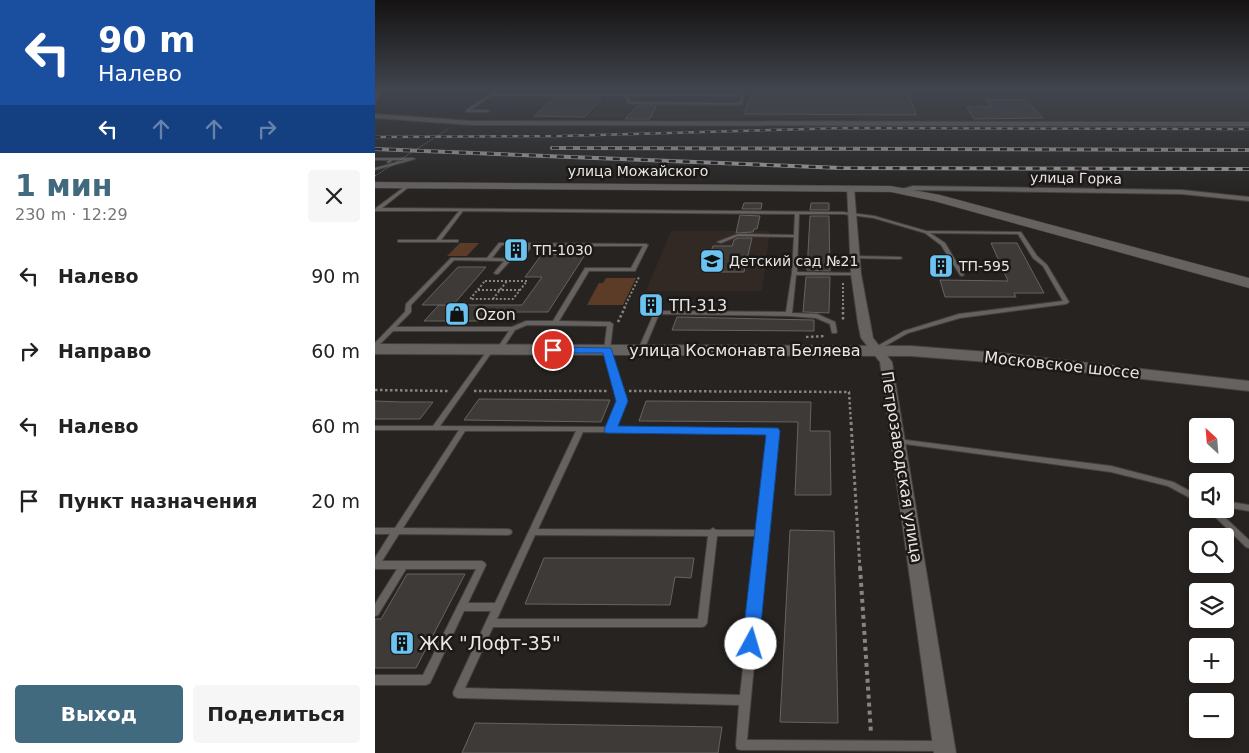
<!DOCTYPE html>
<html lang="ru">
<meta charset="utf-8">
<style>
body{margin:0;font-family:"DejaVu Sans",sans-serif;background:#f6f6f6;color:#222;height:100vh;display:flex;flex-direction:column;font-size:19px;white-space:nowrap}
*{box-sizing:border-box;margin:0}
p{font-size:16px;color:#767676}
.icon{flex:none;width:28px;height:28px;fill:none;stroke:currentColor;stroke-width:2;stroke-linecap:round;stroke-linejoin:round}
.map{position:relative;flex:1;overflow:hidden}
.side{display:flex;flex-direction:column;background:#fff;width:375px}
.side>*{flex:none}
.hud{background:#1a4fa0;color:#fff;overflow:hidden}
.needle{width:32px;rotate:334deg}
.fabs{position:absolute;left:814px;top:418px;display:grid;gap:10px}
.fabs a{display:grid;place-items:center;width:45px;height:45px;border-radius:5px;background:#fff;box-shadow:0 2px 8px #0003;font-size:25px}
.pin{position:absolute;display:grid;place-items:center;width:42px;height:42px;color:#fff;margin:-21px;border:2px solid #fff;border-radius:50%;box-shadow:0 1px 5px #0007}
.me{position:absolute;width:55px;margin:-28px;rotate:6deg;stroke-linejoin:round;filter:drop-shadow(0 0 4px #0008)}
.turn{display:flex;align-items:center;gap:18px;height:105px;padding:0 15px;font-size:22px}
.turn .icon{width:65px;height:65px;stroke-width:2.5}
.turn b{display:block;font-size:35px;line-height:42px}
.lanes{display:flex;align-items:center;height:48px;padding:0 15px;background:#0003;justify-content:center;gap:25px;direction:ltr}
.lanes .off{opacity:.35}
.round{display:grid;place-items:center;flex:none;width:52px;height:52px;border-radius:5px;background:#f6f6f6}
.overview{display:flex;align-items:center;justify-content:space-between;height:85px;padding:0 15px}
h1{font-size:30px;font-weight:700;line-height:38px;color:#426a7f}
.primary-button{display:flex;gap:10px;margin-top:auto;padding:10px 15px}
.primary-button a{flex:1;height:58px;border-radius:5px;background:#426a7f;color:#fff;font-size:20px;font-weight:700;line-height:58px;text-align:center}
.primary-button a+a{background:#f6f6f6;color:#222}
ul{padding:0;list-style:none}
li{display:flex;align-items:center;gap:15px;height:75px;padding:0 15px}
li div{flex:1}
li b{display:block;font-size:19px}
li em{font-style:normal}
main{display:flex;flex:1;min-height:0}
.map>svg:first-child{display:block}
</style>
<main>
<section class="side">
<div class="hud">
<div class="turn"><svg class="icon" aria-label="left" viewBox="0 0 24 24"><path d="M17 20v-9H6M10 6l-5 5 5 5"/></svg><div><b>90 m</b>Налево</div></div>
<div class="lanes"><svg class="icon" aria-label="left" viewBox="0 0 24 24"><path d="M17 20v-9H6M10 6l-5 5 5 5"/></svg><svg class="icon off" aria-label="ahead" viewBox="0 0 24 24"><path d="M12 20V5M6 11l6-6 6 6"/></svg><svg class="icon off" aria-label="ahead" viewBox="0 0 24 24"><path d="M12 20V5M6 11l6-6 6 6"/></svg><svg class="icon off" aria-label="right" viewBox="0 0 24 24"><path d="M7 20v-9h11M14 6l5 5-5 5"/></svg></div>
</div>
<div class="overview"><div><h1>1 мин</h1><p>230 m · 12:29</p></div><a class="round"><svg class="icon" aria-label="close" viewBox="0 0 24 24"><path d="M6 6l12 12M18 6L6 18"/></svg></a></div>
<ul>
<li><svg class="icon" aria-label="left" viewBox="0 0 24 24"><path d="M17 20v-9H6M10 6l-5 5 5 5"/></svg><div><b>Налево</b></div><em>90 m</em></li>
<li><svg class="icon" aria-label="right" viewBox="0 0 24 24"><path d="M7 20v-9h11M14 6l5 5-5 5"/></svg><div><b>Направо</b></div><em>60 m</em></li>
<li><svg class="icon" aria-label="left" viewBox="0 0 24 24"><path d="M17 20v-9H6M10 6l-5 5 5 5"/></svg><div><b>Налево</b></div><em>60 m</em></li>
<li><svg class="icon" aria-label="arrive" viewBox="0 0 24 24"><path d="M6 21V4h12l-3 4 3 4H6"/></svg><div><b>Пункт назначения</b></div><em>20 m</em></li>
</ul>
<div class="primary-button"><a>Выход</a><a>Поделиться</a></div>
</section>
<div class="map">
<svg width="874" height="753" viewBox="0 0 874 753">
<rect width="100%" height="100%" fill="#262321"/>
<!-- built -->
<g fill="#322924">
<path d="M239,90h635v30l-662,-2z"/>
<path d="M296,231h99l-8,60h-116z"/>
</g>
<!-- green -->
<g fill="#5c3c27">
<path d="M85,243h19l-12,13h-20z"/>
<path d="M231,278h30l-13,27h-36l12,-22h4z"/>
</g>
<!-- building -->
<g fill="#3e3a38" stroke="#676361">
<path d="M378,90h154l9,25 -172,-1z"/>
<path d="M180,98h47l-17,19 -51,-1z"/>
<path d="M611,100h40l17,18 -69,1 -7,-12h24z"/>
<path d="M262,106h19l-6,13h-25z"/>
<path d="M369,203h18l-1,6h-19z"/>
<path d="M436,203h18v7h-19z"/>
<path d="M365,215l20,1 -3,13h-3l-1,3 -17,1z"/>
<path d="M435,216h19l1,55 -23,-1z"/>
<path d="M363,238h14l-8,34h-40l9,-26h19l2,-6z"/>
<path d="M616,243h26l27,50h-30l2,4h-71l-5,-17 68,1z"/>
<path d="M196,250h17l-40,62h-31l-6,9h-87l15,-16h83l20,-28h-17l17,-23 26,1z"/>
<path d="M83,267h28l-33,38h-31z"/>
<path d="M431,277h24l-1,36 -26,-1z"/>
<path d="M302,317l137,3v11l-142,-1z"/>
<path d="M104,399l131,1 -9,22 -137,-2z"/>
<path d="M0,401l28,1h30l-13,17h-45z"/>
<path d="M271,401l165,1 -1,29h20l1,64h-36l3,-73 -159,-1z"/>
<path d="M415,530l44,1 4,192 -58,-1z"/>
<path d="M169,558h150l-3,20 -16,-1 -5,28 -145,-1z"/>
<path d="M32,574h58l-49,94h-41v-49h6z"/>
<path d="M100,723l247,4 -4,26h-256z"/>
</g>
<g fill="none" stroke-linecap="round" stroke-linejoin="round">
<defs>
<g id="service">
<path d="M122,90h2l-5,4h245l4,2 -1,8 -9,1 -101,-1 -4,-1 -3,-7h-134l-21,14h18l1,2h-23v-2zM253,96h113l-1,6 -7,1 -101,-1 -2,-1z"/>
<path d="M0,91l6,3 -6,7v-3l3,-4 -3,-1z"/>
<path d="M0,158h38l2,1 -40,11v-2l30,-8h-12l-4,3 -2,-1 2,-2h-14z"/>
<path d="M32,185l3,1 -28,22 461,4 31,4 52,15 93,1h2l16,24 10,9 22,37 -3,2 -106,14 -52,15 -30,17h-4l-1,-1 1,-1 30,-17 55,-17 104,-13 -20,-35 -10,-8 -15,-24 -88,-1 15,10 19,32 -2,1 -2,-1 -19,-30 -16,-12 -51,-15 -31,-4h-44l-2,58 59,1 2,1 -2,1h-60l-4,38 25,1 18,8 2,10 -1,1h-4l-2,-9 -14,-6 -27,-2 -130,-2 -15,36 -3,2 -3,-2 17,-39 131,1 6,-39 2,-36 -56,-1 -17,7 -4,-1 21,-8 56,1 1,-21 -332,-3 -22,29h17v2h-60v-2h38l23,-29h-84l1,-3z"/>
<path d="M124,243l147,1 2,1 -13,26h-46l-30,50 51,1 3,2 -3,26 15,51 -10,26 158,2h2l1,2 -29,309 193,1 4,1 1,4 -1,4 -4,1 -199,-1 -4,-1 -1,-4 3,-40 -281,-7 -4,-2 -1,-3 1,-3 37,-79h-27l-34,72 -4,2h-51v-10h48l53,-106h-70l-28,46 -3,1v-12l22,-35h-22v-11l15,-24h-15v-6h20l64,-98h-84v-4h58l56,-78 2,-1 3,2 -54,77 169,1 10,-26 -15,-51 3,-24 -80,-1 -12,5 -14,21 -2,1 -3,-2 13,-19h-116l-16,16 -2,1v-5l30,-31 1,-8 45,-46h36zM127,245l25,1 -9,13 -26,-1zM157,246h111l-12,22h-46l-32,53h-27l-14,6h-116l15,-15v-7l43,-45 50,1 -10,12 2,1h2l12,-13h11zM90,431h111l-81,172h-27l18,-38 -1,-2 -3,-2h-100l17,-27 109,1 3,-1 1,-2 -1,-2 -3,-1 -105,-1zM208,432l186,1 -10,97h-43l-3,-2 -3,2 -172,-1zM160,535l173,1 -10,83h-201zM342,536h41l-18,159 -275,-7 28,-61h209l3,-1 2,-3z"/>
<path d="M477,256l48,1 2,1 -2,1 -46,-1 -2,-1z"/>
<path d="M521,439h2l213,27 62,16 24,13v6l-3,-1 -26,-14 -57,-14 -213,-29h-2l-2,-2z"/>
<path d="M850,501l24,4v6l-24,-4z"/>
<path d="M832,509h9l33,31v8l-3,-1z"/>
</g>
<g id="minor">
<path d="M472,186l7,2 7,86 12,64 19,24 64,391h-22l-54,-391 -19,-24 -3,-15 -7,-49z"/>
<path d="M538,186l269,4 67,7v4l-67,-7 -269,-4 -11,2 -4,-2z"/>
</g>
<g id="tertiary">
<path d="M0,114l97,7 777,1v4l-777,-1 -97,-7z"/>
<path d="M0,344l536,2 90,7 248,28v10l-248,-28 -90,-7 -536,-2z"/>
</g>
<path id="secondary" d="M0,182l516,4 49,9 309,83v10l-315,-87 -43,-9 -516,-4z"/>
</defs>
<!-- service casing -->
<use href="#service" stroke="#43413f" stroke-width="2"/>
<!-- minor casing -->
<use href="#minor" stroke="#43413f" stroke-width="2"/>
<!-- tertiary casing -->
<use href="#tertiary" stroke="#43413f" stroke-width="2"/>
<!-- secondary casing -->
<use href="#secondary" stroke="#43413f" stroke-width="1"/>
<!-- path-far3 -->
<g stroke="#878583" stroke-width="2" stroke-dasharray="2 2" stroke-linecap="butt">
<path d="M110,281h42l-14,18h-43z"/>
<path d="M468,283v25"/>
<path d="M103,290h42"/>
<path d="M118,299l14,-18"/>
<path d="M249,308l15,-31"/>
</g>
<!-- path-far2 -->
<g stroke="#878583" stroke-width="2.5" stroke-dasharray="2.5 2.5" stroke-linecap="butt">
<path d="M468,307v13"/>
<path d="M243,322l7,-15"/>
<path d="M431,337l20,-1"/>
<path d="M0,390l73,1"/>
<path d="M99,391h134"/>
<path d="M254,391l220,1 2,31"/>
</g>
<!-- path-far1 -->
<path stroke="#878583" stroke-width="3" stroke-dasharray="3 3" stroke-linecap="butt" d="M476,422l9,147"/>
<!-- path -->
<path stroke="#878583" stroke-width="4" stroke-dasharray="4 4" stroke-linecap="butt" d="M485,567l11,166"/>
<!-- service -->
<use href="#service" fill="#666260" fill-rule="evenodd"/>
<!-- minor -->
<use href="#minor" fill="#666260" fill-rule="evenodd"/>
<!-- tertiary -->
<use href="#tertiary" fill="#666260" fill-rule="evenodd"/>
<!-- secondary -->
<use href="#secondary" fill="#666260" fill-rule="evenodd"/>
<defs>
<path id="rail-far1" d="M0,137l186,-1 283,-8 405,1"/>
<g id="rail">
<path d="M177,148l697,2"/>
<path d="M0,149l466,19 408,1"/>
</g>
</defs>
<!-- rail-far1 casing -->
<use href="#rail-far1" stroke="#a4a1a0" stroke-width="2.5"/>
<!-- rail casing -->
<use href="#rail" stroke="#a4a1a0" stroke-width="4"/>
<!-- rail-far1 -->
<use href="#rail-far1" stroke="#1c1917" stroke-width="2" stroke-dasharray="5.5" stroke-linecap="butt"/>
<!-- rail -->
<use href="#rail" stroke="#1c1917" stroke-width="2.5" stroke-dasharray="7" stroke-linecap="butt"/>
<!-- path-bridge -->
<path stroke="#878583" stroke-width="1" stroke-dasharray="1 1" stroke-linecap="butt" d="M0,176l73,-47"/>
</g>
<!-- sky -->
<linearGradient id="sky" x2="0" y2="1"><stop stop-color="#151312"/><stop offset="0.46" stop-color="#41454e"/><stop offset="1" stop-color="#41454e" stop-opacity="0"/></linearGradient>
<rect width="874" height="195" fill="url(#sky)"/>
<!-- route -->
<path fill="#1a73e8" stroke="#114b97" d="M175,347l61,1 17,53 -10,25 160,2 2,3 -21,213 -2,6 -6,2 -7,-2 -2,-6 24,-209 -160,-2 -2,-3 12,-29 -13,-48h-50l-5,-3z"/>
<!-- icons -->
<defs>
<symbol id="building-square" viewBox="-11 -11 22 22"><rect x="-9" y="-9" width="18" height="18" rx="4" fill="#6ac3f1" stroke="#1c1917"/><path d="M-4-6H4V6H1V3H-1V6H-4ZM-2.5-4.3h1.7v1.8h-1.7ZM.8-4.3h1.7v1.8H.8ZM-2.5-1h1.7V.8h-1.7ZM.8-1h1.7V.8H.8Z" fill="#111"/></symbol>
<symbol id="school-square" viewBox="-11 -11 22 22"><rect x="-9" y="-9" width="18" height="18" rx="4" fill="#6ac3f1" stroke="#1c1917"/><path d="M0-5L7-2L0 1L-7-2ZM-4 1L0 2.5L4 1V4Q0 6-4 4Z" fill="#111"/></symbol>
<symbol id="shop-square" viewBox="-11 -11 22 22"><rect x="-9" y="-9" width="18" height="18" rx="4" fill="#6ac3f1" stroke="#1c1917"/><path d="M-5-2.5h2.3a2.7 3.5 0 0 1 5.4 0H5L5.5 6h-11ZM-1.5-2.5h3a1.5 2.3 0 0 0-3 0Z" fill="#111"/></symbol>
</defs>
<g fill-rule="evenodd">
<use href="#building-square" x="127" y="236" width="28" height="28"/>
<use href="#school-square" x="323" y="247" width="28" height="28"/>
<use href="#building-square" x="552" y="252" width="28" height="28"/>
<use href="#building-square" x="262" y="291" width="28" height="28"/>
<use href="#shop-square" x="68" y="300" width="28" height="28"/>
<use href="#building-square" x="13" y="629" width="28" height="28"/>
</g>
<g text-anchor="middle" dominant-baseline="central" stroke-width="5" stroke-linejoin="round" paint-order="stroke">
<!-- far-street labels -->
<g font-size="14" fill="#e9e7e6" stroke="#1c1917">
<text x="263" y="171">улица Можайского</text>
<text transform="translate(701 178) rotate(1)">улица Горка</text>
</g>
<!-- far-poi labels -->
<g font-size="14" fill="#e9e7e6" stroke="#1c1917" text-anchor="start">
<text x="158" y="250">ТП-1030</text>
<text x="354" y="261">Детский сад №21</text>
<text x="584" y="266">ТП-595</text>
</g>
<!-- poi labels -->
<g font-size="16" fill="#e9e7e6" stroke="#1c1917" text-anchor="start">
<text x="294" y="305">ТП-313</text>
<text x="100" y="314">Ozon</text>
</g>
<!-- street labels -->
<g font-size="16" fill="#e9e7e6" stroke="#1c1917">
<text x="370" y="350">улица Космонавта Беляева</text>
<text transform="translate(687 365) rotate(6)">Московское шоссе</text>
<text transform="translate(527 467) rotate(81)">Петрозаводская улица</text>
</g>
<!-- near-poi labels -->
<g font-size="19" fill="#e9e7e6" stroke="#1c1917" text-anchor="start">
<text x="44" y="643">ЖК "Лофт-35"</text>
</g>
</g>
</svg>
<div class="fabs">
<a><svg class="needle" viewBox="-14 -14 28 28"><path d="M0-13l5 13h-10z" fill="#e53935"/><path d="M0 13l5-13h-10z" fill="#767676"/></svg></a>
<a><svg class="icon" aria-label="sound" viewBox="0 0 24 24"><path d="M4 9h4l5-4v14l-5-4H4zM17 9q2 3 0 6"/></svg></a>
<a><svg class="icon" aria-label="search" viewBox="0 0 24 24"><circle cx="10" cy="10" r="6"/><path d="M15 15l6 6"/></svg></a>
<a><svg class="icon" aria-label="layers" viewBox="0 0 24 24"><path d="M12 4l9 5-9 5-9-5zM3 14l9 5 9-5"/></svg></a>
<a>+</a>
<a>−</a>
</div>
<div class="pin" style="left:178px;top:350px;background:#d93025"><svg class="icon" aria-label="arrive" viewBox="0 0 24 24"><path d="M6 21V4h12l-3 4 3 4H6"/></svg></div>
<svg class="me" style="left:376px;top:644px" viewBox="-20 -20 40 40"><circle r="19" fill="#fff"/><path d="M0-13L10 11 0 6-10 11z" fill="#1a73e8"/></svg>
</div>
</main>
